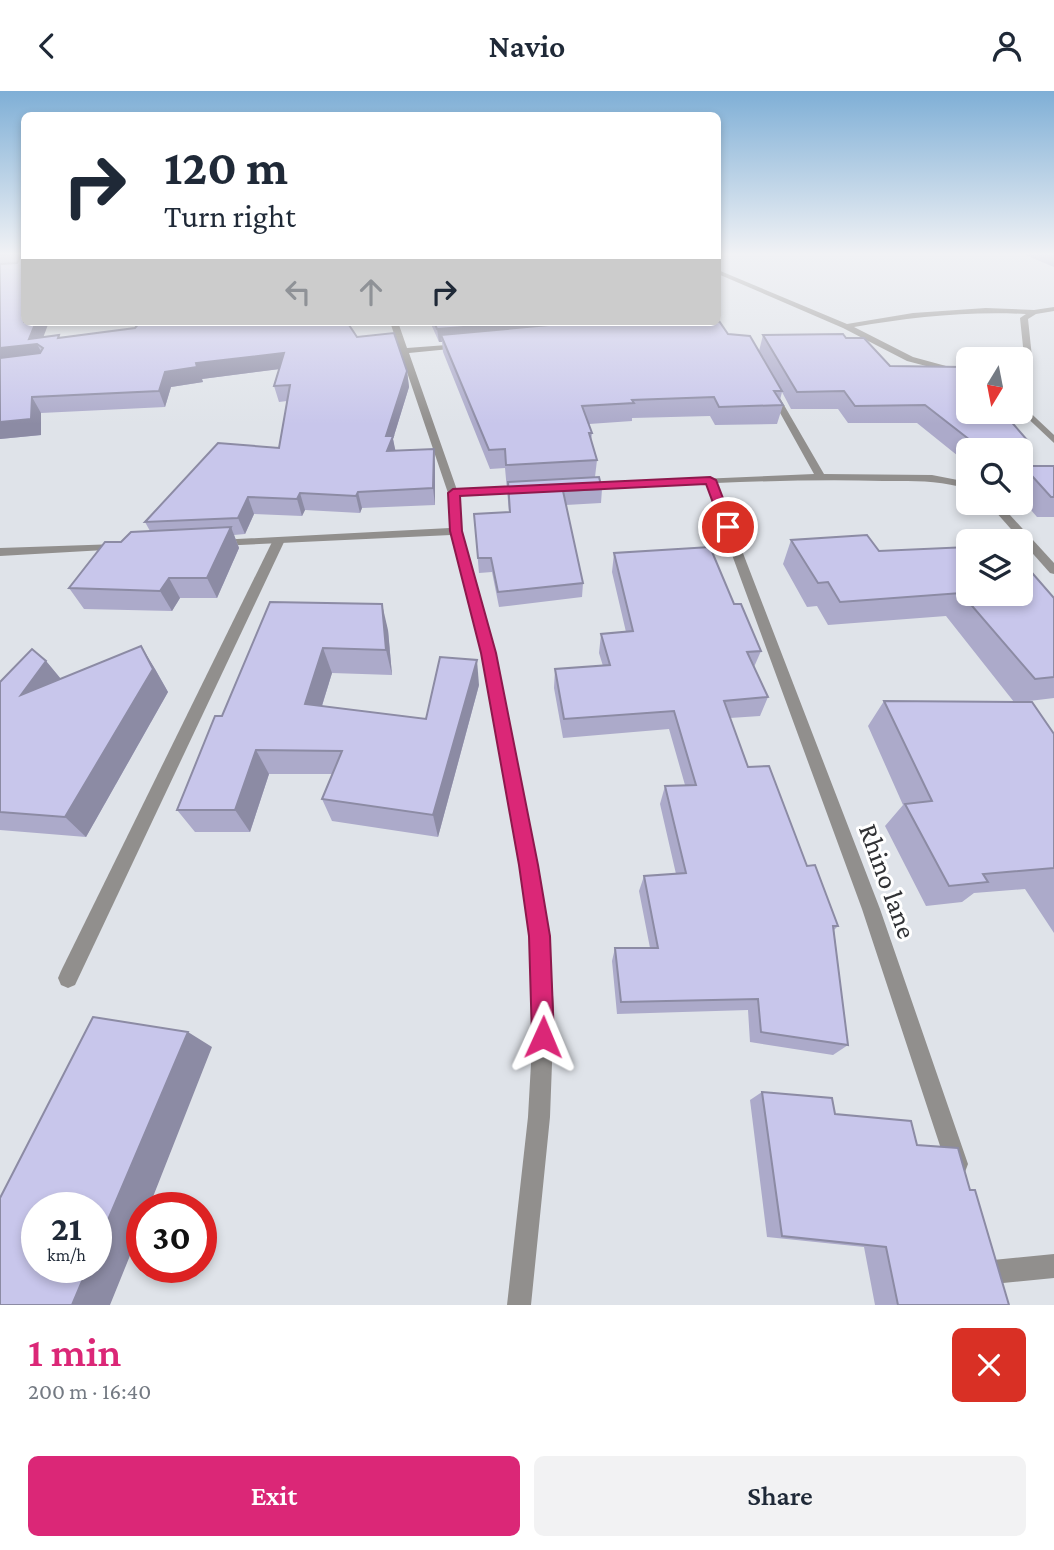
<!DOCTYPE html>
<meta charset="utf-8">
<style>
body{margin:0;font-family:"Crimson Pro",serif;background:#f2f2f3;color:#1f2937;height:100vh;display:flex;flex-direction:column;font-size:26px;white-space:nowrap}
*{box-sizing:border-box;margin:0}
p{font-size:23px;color:#747a83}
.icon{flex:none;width:38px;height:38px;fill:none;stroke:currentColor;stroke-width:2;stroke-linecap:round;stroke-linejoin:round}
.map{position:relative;height:1214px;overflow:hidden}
.panel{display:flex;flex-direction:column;background:#fff;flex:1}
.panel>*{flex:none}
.guide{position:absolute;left:21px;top:21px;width:700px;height:214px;border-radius:10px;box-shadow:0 4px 10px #0003;background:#fff;color:#1f2937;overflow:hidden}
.needle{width:46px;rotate:190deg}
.buttons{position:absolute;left:956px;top:256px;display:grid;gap:14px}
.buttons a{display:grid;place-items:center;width:77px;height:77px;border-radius:10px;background:#fff;box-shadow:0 4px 10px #0003;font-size:35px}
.speed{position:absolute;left:21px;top:1101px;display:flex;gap:14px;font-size:35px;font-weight:700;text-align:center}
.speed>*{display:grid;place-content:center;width:91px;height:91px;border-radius:50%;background:#fff;box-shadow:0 4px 10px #0003;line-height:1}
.speed small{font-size:18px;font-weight:400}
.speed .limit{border:10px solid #d22;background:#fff;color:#111}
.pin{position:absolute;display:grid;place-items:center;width:60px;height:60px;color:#fff;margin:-30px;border:4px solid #fff;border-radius:50%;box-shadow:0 2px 7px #0007}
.me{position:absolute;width:77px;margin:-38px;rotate:1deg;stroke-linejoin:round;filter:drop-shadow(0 0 5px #0008)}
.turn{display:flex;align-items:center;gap:24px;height:147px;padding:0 28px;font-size:32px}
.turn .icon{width:91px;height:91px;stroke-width:2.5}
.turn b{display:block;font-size:49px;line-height:60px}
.lanes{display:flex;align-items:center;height:66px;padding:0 28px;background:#0003;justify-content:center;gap:35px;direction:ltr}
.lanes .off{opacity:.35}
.round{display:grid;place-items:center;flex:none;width:74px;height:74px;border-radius:10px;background:#f2f2f3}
.overview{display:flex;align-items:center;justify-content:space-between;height:119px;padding:0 28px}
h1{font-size:42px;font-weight:600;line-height:52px;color:#db2777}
.action{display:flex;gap:14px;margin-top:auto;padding:14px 28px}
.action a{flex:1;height:80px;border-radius:10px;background:#db2777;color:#fff;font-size:28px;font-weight:600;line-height:80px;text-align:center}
.action a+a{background:#f2f2f3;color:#1f2937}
header{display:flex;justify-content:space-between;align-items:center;height:91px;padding:0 28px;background:#fff;font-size:32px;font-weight:600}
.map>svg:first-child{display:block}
</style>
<header><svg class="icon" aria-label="back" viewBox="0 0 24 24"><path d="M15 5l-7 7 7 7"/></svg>Navio<svg class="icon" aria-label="person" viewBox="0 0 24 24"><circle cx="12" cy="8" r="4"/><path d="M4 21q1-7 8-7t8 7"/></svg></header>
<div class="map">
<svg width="1054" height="1214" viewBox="0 0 1054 1214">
<rect width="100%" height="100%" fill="#dfe3e9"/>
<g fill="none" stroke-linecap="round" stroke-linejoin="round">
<!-- lane -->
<path fill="#918f8d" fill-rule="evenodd" d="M279,446l6,3 -210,445 -7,3 -7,-3 -3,-7 3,-7 212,-431z"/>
<!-- street -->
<g fill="#918f8d" fill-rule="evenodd">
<path d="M718,179l129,54 66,-11 73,-5 48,2 20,-3v4l-18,3 -8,5 4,38 -12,8v-6l4,-3 -4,-38 6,-4c-58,-3 -115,3 -172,13l59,30 55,15v5l-61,-16 -64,-33 -125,-54z"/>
<path d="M390,231h8l9,26 53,-4 4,2 -4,2 -51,5 48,137 68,-3 5,3 -5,3 -67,3 3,35 35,123 53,282 5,74 -4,107 -19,188h-24l21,-188 6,-107 -3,-74 -49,-282 -31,-119 -233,11 -6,-3 6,-3 232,-12 -2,-35z"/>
<path d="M773,299l4,3 47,81 108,1 36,7v7c-29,-9 -55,-8 -85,-8 -56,-2 -111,0 -167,2l164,426 88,255 -3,8 -8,3 -8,-3 -3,-8 -84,-255 -156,-425 -122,6 -5,-3 5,-3 230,-10 -45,-81z"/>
<path d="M1020,312l34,32v8l-34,-32z"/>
<path d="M987,411h11l56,61v11l-4,-1z"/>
<path d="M118,453l6,3 -2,2 -122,7v-8z"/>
<path d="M1054,1163v24l-61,6 -9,-3 -3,-9 3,-9 9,-3z"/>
</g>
</g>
<!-- wall -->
<g fill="#acaaca">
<path d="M0,163h24l19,83h314l50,34 2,16 -16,52 2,12 40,14v40l-73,3 -2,5 -55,-3 -3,6 -48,-2 -9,20 -11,1 5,13 -22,50h-37l-8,13 -88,-2 -15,-21 52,-46 29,-11 -5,-9 134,-74 8,-47 -8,1 -5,-16 5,-17 -77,10 1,3 -32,5 -6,20 -124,6v22l-41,4z"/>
<path d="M1023,163h31v13z"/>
<path d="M430,231h288l10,12 31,17 4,-16 83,3 174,112h-52v14l-51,-41h-69l-10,-14h-47l-9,-17 -2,8 3,5 -6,19 -62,1 -5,-9 -78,2v3l-43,3 3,9 -1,8 6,19 -2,17 7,12 -1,14 -35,2 17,78 -1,14 -83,10 -7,-35 -13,1 -5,-59 35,-2 -4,-44 -15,1 -47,-117 -1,-10h-3z"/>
<path d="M1023,375h31v51h-17l-17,-20v-27z"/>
<path d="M791,449l88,11 175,47v100l-33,4 33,32v199l-29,-44 -51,4 -12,9 -36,4 -41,-80 18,-21 -35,-79 16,-25 130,1 -68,-86 -118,9 -11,-19 -10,1 -24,-43z"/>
<path d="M614,462l120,51 27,47 -7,16 14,30 -8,19 -30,2 18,49 59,99 31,60 -4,4 14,115 -15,10 -83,-13 -2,-32 -131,4 -5,-53 3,-13h35l-11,-57 5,-15 32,-2 -16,-70 5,-18 20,-1 -16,-56 -106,9 -9,-50 1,-19 48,-3 -4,-13 2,-19 25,-2 -14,-60z"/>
<path d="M270,511l118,28 4,45 -60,-2 -10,33 104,13 53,-34 -41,152 -106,-16 -10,-22 11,-25h-64l-19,58h-55l-18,-22 45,-94z"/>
<path d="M141,555l14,23 13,23 -82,145 -86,-7v-148l46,-21 15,18z"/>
<path d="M762,1001l73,22 82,31 53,45 39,115h-134l-11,-58 -97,-10 -17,-137z"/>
</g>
<!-- shaded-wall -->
<g fill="#8c8ba4">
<path d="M36,231h13l-9,24 -3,-2 8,15 -45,5v-16l29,-9z"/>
<path d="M529,231h154l-242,13 1,7h-3l-2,-13z"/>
<path d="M284,262l4,15 -86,11 1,3 -32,5 -6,20 -6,-16 6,-19 31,-9z"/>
<path d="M407,280l2,16 -16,52 3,14 -6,14 -4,-31z"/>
<path d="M32,306l9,16v22l-41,4v-17z"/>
<path d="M1028,350l-8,13v-4h-43l2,-3z"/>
<path d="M434,358l1,16v40l-2,-17z"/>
<path d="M358,401l4,16 -2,5 -4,-17z"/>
<path d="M300,402l5,17 -3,6 -5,-17z"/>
<path d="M248,406l6,17 -9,20 -7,-16z"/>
<path d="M231,436l8,21 -22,50 -10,-20z"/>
<path d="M169,487l11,20 -8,13 -12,-20z"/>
<path d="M382,513l6,26 4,45 -6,-25z"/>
<path d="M141,555l14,23 13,23 -82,145 -21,-20z"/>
<path d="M323,557l9,25 -17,55 -10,-24z"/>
<path d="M477,569l2,25 -41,152 -5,-22z"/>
<path d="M46,570l19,23 -44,11z"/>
<path d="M256,659l13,24 -19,58 -15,-22z"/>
<path d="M188,941l24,15 -63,160h-7v19l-32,79h-38l16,-38h8v-19z"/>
</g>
<!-- building -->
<g fill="#c8c6eb" stroke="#8c8ba4" stroke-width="2">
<path d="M0,163h24v68h12l-7,17 30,-4 -1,3 77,-10 5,-6h207l10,15 37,-4 13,38 -21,65h7l-6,15 47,-2 -1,39 -75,4 -2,4 -56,-3 -3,6 -49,-2 -10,21 -93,4 73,-79 61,5 11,-63 -16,1 10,-33 -88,10 1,4 -32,5 -6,19 -127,6 -1,22 -31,3v-64l40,-5 3,-5 -6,-4 -37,4v-84l17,-1 3,-6 -3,-3 -17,1z"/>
<path d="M718,229l1,1 9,13 22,2 32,55h-8l9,14 -64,2 -5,-10 -82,3 2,3 -52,3 10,27h-3l8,27 -91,5 -1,-16 -16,1 -48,-115 141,-13h136z"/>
<path d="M434,231h95l-92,7z"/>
<path d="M843,243l3,4h18l26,28 73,1 5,6v38h34l26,30 -49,6 -54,-42 -70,1 -11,-15 -47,1 -34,-57z"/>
<path d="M1023,375h31v31h-3z"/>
<path d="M599,386l3,12 -39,2 20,92 -85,9 -7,-34h-13l-4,-44 36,-2 -2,-30z"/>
<path d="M231,436l-24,51h-38l-9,13 -91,-3 36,-46h16l10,-10z"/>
<path d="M867,444l12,16 89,-4v46h52v-34l34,39v79l-19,2 -74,-86 -121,9 -12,-20 -10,1 -27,-43z"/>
<path d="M710,456l24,57h7l20,47 -14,1 21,45 -44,4 24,66 21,-1 38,100 8,-1 23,61h-5l15,119 -87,-13 -3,-33 -137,3 -6,-54h43l-14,-72 42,-3 -21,-87 31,-1 -22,-74 -110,8 -9,-50 55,-4 -9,-31 32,-3 -19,-78z"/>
<path d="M270,511l112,2 4,46 -63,-2 -18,56 121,15 14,-62 37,3 -44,155 -111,-16 20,-48 -86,-1 -21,60h-58l38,-94h7z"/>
<path d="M141,555l12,23 -88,148 -65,-5v-130l32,-33 14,12 -25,34z"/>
<path d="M884,610l148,1 22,32v134l-71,6 5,8 -39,4 -44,-82 27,-3z"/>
<path d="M93,926l95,15 -92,216v-41h-59v60h51l-16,38h-72v-107z"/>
<path d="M762,1001l70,6 3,16 76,7 6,24 41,3 12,42h5l34,115h-111l-12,-58 -104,-11z"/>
</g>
<!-- sky -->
<linearGradient id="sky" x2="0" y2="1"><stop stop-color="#7fafd6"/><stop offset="0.49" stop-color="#f1f2f5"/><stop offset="1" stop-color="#f1f2f5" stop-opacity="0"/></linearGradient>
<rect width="1054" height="333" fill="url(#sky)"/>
<!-- route -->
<path fill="#db2777" stroke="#8e194d" stroke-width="2" d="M710,386l6,3 18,47 -2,3h-9l-1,-3 -16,-43 -246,12 2,35 34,122 42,212 12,71 4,101 -3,8 -8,3 -8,-3 -3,-8 -3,-101 -10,-71 -38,-212 -31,-122 -2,-38 5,-4z"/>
<g text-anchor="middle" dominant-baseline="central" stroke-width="6" stroke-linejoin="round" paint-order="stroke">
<!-- near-street labels -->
<g font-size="28" fill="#313235" stroke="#fff">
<text transform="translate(888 790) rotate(70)">Rhino lane</text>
</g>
</g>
</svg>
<div class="buttons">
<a><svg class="needle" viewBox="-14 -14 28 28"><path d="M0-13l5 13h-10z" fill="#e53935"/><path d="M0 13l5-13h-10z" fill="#747a83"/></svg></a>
<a><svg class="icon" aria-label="search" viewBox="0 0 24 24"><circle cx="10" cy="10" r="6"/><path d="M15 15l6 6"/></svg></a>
<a><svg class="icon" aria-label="layers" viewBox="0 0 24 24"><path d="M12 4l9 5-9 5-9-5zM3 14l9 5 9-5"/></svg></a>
</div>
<div class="speed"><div>21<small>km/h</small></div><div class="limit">30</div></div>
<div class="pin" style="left:728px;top:436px;background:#d93025"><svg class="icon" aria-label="arrive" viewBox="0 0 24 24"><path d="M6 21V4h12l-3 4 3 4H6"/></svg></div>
<svg class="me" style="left:543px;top:946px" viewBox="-20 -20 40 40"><path d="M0-17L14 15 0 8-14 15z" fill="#db2777" stroke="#fff" stroke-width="4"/></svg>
<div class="guide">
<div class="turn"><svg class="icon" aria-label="right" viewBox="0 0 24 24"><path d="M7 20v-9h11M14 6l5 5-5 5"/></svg><div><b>120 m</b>Turn right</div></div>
<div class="lanes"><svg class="icon off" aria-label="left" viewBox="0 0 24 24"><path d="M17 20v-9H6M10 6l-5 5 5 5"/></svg><svg class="icon off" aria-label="ahead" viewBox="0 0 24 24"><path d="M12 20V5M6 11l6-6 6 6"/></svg><svg class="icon" aria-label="right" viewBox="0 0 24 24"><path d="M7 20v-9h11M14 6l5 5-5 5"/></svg></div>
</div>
</div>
<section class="panel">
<div class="overview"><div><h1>1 min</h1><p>200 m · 16:40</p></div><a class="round" style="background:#d93025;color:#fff"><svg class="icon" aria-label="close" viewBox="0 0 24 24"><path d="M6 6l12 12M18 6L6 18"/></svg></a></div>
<div class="action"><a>Exit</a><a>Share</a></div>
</section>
